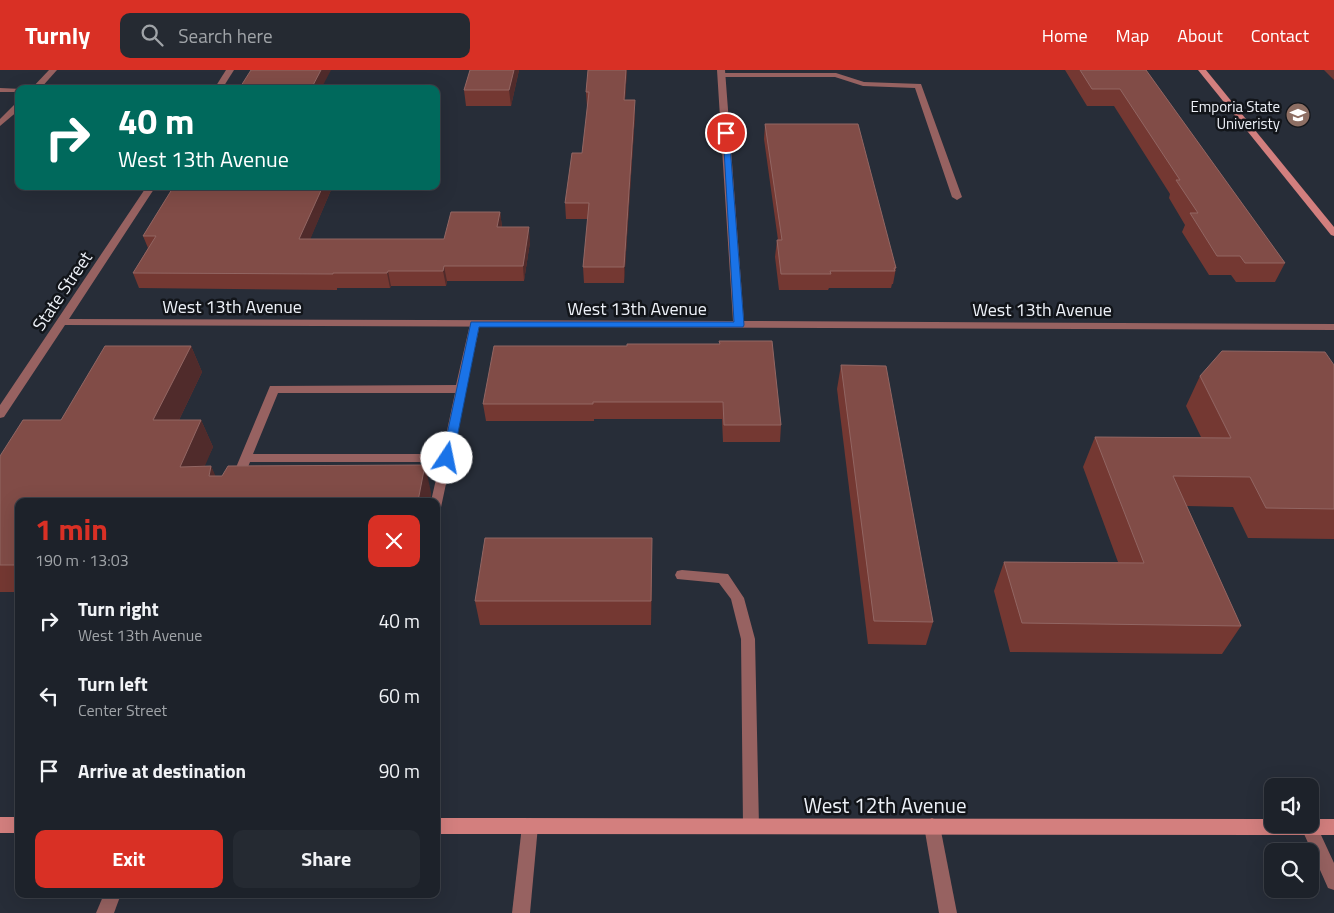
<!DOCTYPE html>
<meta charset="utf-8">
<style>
body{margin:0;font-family:"Titillium Web",sans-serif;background:#252a32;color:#f1f3f6;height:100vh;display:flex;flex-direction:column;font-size:19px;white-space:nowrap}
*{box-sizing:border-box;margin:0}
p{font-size:16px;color:#a0a4a8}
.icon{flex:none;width:28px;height:28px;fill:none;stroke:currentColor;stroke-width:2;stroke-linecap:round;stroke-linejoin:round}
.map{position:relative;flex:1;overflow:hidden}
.drawer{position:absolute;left:15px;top:428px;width:425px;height:400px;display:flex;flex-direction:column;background:#1d222a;border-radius:10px;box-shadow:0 5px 20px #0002,0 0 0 1px #3b3f47}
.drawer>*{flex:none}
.guide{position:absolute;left:15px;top:15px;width:425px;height:105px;border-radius:10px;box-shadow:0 5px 20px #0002,0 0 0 1px #3b3f47;background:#00695c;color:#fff;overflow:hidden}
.controls{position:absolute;left:1264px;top:708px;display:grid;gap:10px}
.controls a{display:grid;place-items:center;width:55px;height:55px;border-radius:10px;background:#1d222a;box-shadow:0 5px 20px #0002,0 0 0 1px #3b3f47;font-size:25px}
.pin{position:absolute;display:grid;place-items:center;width:42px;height:42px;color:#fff;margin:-21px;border:2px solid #fff;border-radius:50%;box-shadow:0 1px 5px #0007}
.me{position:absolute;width:55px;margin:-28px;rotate:11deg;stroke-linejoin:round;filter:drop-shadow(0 0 4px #0008)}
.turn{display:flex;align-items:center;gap:18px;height:105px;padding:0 20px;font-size:22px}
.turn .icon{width:65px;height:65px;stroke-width:2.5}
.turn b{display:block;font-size:35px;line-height:42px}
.round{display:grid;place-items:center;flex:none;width:52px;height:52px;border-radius:10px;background:#252a32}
.headline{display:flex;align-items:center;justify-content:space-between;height:85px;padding:0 20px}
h1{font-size:30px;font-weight:700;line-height:38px;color:#d93025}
.button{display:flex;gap:10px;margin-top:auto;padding:10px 20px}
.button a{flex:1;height:58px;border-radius:10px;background:#d93025;color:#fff;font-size:20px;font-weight:700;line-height:58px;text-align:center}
.button a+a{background:#252a32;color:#f1f3f6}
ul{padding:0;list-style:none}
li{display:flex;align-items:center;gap:15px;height:75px;padding:0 20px}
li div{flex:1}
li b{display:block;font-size:19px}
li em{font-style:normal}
header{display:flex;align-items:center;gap:30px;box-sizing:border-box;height:70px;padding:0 25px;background:#d93025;color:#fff}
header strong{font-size:24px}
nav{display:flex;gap:28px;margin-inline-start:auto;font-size:18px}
.search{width:350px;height:45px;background:#252a32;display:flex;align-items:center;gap:12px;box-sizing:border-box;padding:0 18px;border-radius:10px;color:#a0a4a8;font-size:19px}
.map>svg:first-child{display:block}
</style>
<header>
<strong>Turnly</strong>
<div class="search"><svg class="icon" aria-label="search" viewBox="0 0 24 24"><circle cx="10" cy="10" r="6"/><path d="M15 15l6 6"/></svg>Search here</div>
<nav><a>Home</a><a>Map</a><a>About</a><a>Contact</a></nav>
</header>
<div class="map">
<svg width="1334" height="843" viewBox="0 0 1334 843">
<rect width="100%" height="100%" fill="#272d38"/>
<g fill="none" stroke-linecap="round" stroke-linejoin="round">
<!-- lane -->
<g fill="#976261" fill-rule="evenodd">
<path d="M49,0h8l-17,19h-9z"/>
<path d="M719,3h117l28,9 57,2 41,113 -5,3 -5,-3 -37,-109 -52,-2 -28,-9h-116z"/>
<path d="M16,33h3v7l-19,16v-7z"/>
<path d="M475,251l5,3 -40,188 -4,2v-13h-5l9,-39h-190l-16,39h-12l48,-115 186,-1 14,-61zM278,323h177l-13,61h-189z"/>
<path d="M682,500l46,4 16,24 11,41 4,187 -2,5 -6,3 -6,-3 -2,-5 -2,-187 -10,-40 -12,-16 -42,-4 -2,-4 2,-4z"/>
<path d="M932,748l6,3 2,5 17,87h-18l-15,-87 2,-5z"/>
<path d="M104,824h17l-7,19h-18z"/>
</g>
<!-- street -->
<g fill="#976261" fill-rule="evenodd">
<path d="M226,0h8l-12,19h-8z"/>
<path d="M717,0h8l19,251 590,3v6l-1269,-5 -61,92 -4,1v-13l147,-219h9l-87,133 664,2z"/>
<path d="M0,18l22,1h-3v3h-19z"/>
<path d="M530,748l6,3 2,5 -8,87h-18l10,-87 2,-5z"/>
<path d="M1310,750l5,2 19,41v27l-6,-2 -27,-61 1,-3h8z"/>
</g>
<!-- secondary -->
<g fill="#d37f7e" fill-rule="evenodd">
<path d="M1198,0h8l128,157v9l-3,-1z"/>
<rect x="0" y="747" width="19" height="16"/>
<path d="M436,748l836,1v5h38v-5h24v16l-898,-1z"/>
</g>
</g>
<!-- wall -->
<g fill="#743832">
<path d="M470,0h49l-8,36h-45l-2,-16z"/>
<path d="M588,0h39l-2,30 10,15 -11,168h-40l-1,-16 5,-48h-22l-1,-16 17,-50 6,-46h-1l-1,-15z"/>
<path d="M1065,0h81l139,193 -10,19h-39l-5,-7h-22l-27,-43 3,-7 -16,-27 1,-4 -56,-88h-27z"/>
<path d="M1324,0h10v10z"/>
<path d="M765,54l131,144 -3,16h-1l-1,4h-62l-1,2h-49l-4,-33 2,-17h1l-14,-101z"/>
<path d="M174,116h156l1,4 -21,49h134l56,-27 2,15 28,15 -6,39h-77l-1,5h-55l-1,2h-53v2l-198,-2 -6,-15 15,-25 -5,-12z"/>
<path d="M191,276l11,26 -23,48h22l12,27 -9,19h7l4,10 216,16 -1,9h-411v91h-19v-136z"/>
<path d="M627,276l154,79 -1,17h-57l-1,-23h-128v2h-108l-3,-17z"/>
<path d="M841,295l92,257 -7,23 -58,-1 -31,-255z"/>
<path d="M1334,295v174l-86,-1 -15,-31 -46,-1 54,120 -19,28 -212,-2 -16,-61 10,-29h114l-35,-95 12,-30h106l-15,-31 14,-30z"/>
<path d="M652,492l-1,63h-171l-5,-24z"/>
</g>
<!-- shaded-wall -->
<g fill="#502b2b">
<path d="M321,0h10l-10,19h-10z"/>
<path d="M514,0h5l-8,36 -2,-16z"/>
<path d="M626,0h1l-3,45v-15z"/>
<path d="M635,30v15l-11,168v-16z"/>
<path d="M323,116h7l1,4 -27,64 -5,-15z"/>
<path d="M500,142l2,15h-5z"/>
<path d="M529,157l1,15 -6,39 -1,-15z"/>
<path d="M444,196l3,15 -1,5 -3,-15z"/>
<path d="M388,201l3,15 -1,2 -3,-15z"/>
<path d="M191,276l11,26 -36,75 -13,-27z"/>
<path d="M201,350l12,27 -20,47 -13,-27z"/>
<path d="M425,395l6,27 -1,9h-12z"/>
<path d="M211,396l12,27 -14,-17z"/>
<path d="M652,468v24l-1,63v-24z"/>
</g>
<!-- building -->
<g fill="#814c47" stroke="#926663">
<path d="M251,0h70l-10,19h-72z"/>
<path d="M470,0h44l-5,20h-45z"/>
<path d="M588,0h38l-2,30h11l-11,167h-41l6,-64h-24l7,-50h10l7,-61h-3z"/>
<path d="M1080,0h66l139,193h-40l-5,-7h-23l-27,-43h8l-22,-33h4l-60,-91h-28z"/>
<path d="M765,54h93l38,144h-2l1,3h-65l1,3h-50l-4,-34h5z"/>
<path d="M174,116h149l-24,53h145l7,-27h49l-3,15h32l-6,39h-79l-1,5h-55l-1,2h-54v1l-200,-1 23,-37h-13z"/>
<path d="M719,271h53l9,84h-57l-1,-23h-130v2h-110l11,-58h133v-2h93z"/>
<path d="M105,276h86l-38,74h48l-21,47 31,-1 -2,10h13l6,-10 197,-1 -7,36h-399v64h-19v-109l23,-36h38z"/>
<path d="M1222,281l103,1 9,13v144l-68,-1 -16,-31 -77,-1 68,150 -219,-3 -18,-61 140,1 -49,-126 136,1 -31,-62z"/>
<path d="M841,295l45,1 47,256 -59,-1z"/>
<path d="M485,468h167l-1,63h-176z"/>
</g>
<!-- route -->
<path fill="#1a73e8" stroke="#114b97" d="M723,62l6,1 15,192 -1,2h-264l-26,131 -2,3h-8l-1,-3 29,-136h263z"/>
<!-- icons -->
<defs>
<symbol id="university-disc" viewBox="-11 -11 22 22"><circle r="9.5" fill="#8d6e63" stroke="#12151a"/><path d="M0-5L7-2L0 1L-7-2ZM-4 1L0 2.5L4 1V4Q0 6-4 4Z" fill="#fff"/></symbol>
</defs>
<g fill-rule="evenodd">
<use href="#university-disc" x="1284" y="31" width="28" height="28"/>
</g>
<g text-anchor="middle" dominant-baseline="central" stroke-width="5" stroke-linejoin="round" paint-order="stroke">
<!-- far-poi labels -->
<g font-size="15" fill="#edf1f8" stroke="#12151a" text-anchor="end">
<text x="1280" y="36">Emporia State<tspan x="1280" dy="17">Univeristy</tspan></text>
</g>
<!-- street labels -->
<g font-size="18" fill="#edf1f8" stroke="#12151a">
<text transform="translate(62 221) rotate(-56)">State Street</text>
<text x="232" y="236">West 13th Avenue</text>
<text x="637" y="238">West 13th Avenue</text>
<text x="1042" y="239">West 13th Avenue</text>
</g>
<!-- near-street labels -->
<g font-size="21" fill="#edf1f8" stroke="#12151a">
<text x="885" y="735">West 12th Avenue</text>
</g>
</g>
</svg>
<div class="controls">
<a><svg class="icon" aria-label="sound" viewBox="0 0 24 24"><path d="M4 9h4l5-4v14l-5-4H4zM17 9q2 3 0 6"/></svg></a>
<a><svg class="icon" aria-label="search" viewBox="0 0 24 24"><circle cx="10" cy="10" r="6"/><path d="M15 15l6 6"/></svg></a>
</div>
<div class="pin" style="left:726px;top:63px;background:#d93025"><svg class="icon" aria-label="arrive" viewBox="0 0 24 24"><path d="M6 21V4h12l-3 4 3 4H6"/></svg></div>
<svg class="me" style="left:447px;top:388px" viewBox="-20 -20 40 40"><circle r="19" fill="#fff"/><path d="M0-13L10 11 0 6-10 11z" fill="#1a73e8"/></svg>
<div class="guide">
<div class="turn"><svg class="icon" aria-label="right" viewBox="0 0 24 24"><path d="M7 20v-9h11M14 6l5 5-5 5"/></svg><div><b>40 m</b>West 13th Avenue</div></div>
</div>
<section class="drawer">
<div class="headline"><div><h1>1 min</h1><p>190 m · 13:03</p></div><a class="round" style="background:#d93025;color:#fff"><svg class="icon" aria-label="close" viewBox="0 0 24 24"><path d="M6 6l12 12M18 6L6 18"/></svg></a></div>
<ul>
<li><svg class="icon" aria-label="right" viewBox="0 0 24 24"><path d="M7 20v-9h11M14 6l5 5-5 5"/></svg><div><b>Turn right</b><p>West 13th Avenue</p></div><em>40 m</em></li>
<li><svg class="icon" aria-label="left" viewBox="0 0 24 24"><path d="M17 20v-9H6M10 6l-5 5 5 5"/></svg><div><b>Turn left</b><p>Center Street</p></div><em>60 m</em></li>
<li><svg class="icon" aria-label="arrive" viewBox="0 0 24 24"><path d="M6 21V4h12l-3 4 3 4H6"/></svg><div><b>Arrive at destination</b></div><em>90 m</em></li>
</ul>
<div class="button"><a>Exit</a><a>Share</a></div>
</section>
</div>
